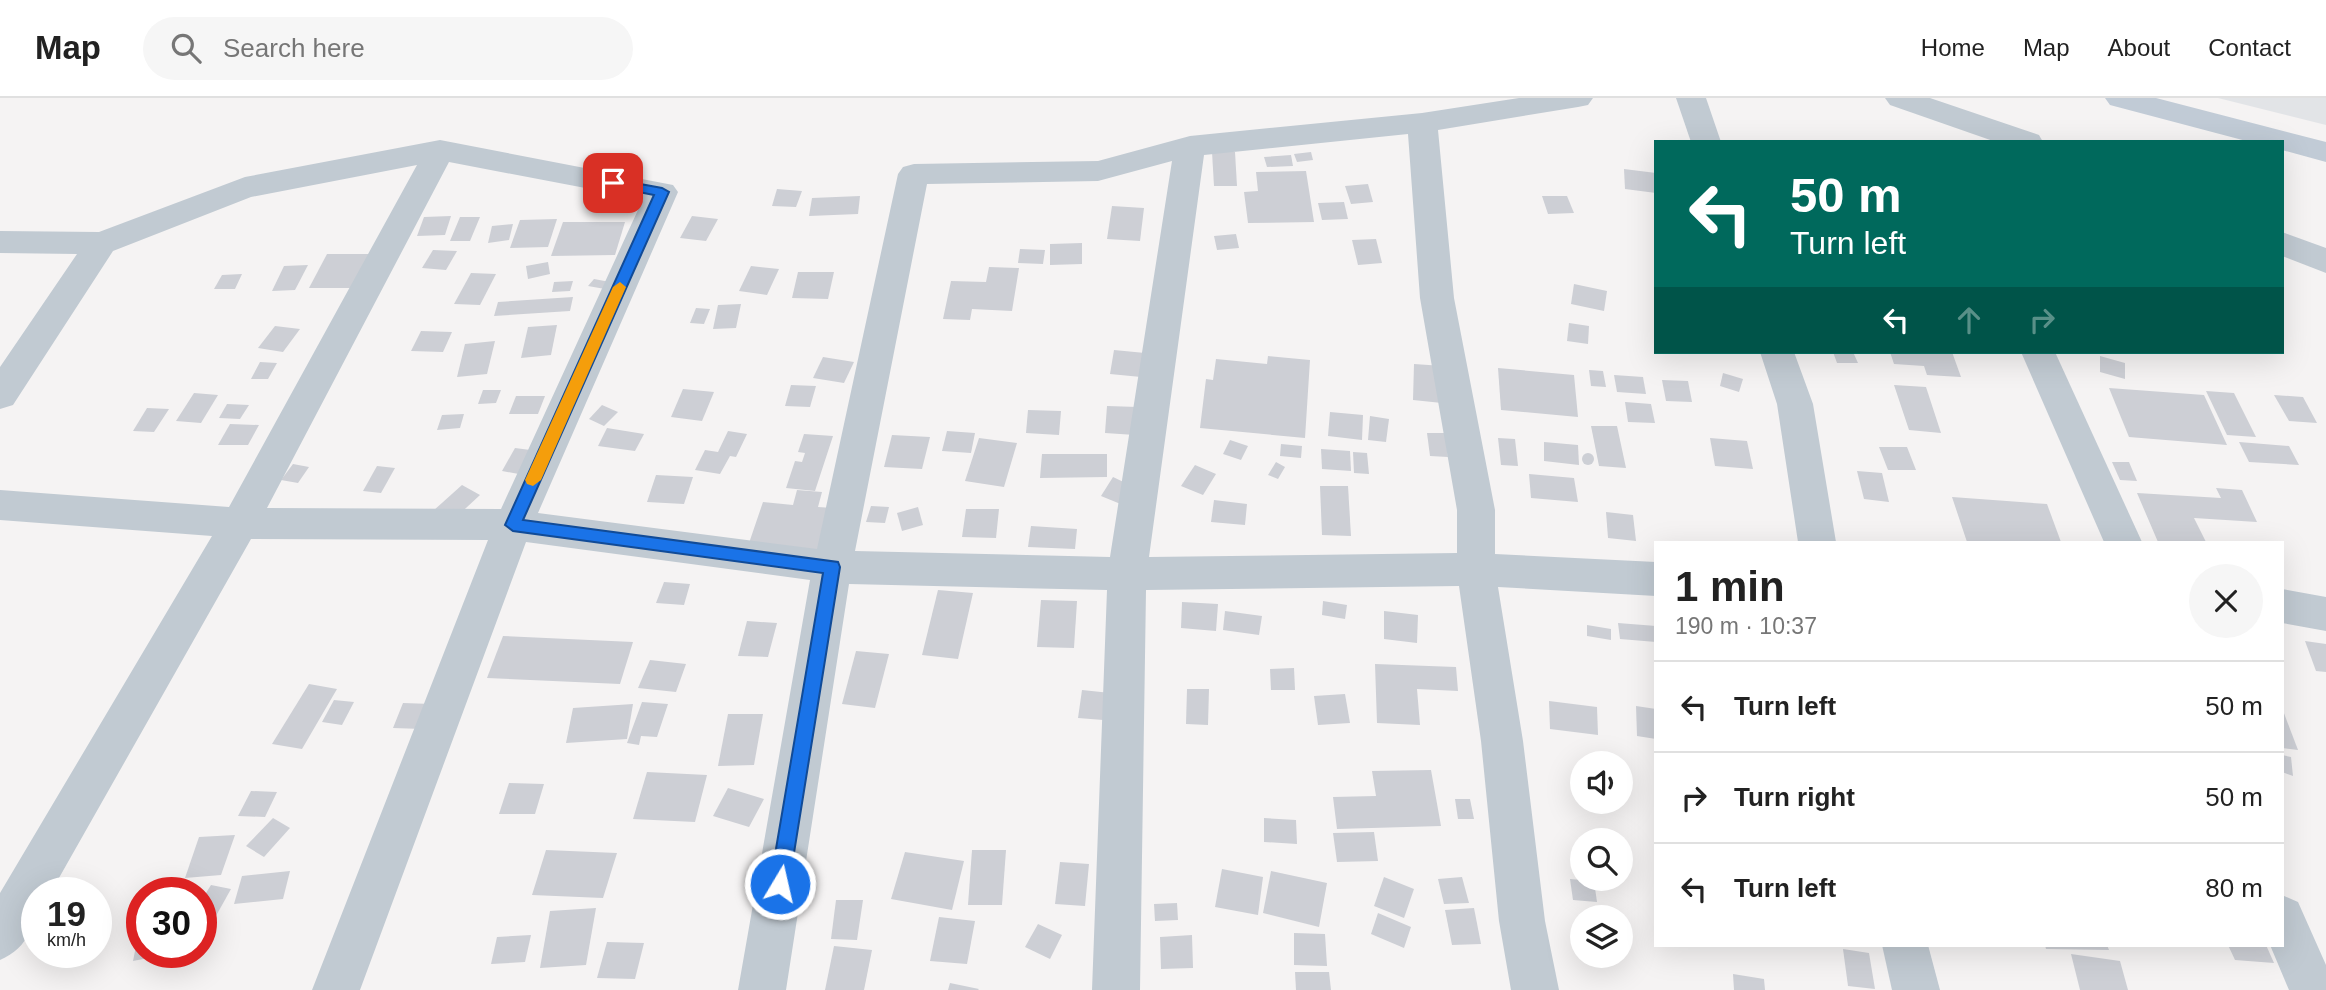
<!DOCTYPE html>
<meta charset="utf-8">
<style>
body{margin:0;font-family:Helvetica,sans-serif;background:#f6f6f6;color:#222;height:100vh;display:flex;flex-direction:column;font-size:26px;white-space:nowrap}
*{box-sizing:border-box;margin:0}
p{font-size:23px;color:#767676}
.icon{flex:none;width:38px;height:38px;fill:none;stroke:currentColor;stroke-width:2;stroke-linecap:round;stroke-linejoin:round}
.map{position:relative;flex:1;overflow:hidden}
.panel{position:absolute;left:1654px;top:443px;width:630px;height:406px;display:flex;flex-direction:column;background:#fff;border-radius:0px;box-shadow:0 7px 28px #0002}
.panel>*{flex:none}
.top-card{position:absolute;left:1654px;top:42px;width:630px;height:214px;border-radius:0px;box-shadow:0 7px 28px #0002;background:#00695c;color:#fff;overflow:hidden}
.fabs{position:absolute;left:1570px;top:653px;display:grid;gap:14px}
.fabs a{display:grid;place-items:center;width:63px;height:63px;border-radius:50%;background:#fff;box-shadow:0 7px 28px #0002;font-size:35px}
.speed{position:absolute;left:21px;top:779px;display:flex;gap:14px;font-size:35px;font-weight:700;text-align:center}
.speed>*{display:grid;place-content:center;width:91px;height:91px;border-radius:50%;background:#fff;box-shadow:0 7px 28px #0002;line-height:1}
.speed small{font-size:18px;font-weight:400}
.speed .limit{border:10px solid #d22;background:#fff;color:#111}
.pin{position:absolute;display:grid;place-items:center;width:60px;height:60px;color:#fff;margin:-30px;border-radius:14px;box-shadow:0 4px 10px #0006}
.me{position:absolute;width:77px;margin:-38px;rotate:9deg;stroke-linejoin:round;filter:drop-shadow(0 0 5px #0008)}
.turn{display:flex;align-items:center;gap:24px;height:147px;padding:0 21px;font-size:32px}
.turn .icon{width:91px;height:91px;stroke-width:2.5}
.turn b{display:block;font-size:49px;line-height:60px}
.lanes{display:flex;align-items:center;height:66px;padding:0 21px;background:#0003;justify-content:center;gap:35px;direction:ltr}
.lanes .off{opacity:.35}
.round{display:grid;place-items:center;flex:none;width:74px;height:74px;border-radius:37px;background:#f6f6f6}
.head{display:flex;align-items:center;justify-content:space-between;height:119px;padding:0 21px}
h1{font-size:42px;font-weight:800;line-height:52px}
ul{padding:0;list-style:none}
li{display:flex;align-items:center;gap:21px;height:91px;padding:0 21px;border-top:2px solid #e0e0e0}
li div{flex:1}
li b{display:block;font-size:26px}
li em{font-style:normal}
header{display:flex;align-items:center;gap:42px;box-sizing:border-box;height:98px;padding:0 35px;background:#fff;border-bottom:2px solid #e0e0e0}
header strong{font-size:33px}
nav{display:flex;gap:38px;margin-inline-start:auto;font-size:24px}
.search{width:490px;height:63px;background:#f6f6f6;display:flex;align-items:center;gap:18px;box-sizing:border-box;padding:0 24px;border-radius:38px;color:#767676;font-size:26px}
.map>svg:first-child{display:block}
</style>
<header>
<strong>Map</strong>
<div class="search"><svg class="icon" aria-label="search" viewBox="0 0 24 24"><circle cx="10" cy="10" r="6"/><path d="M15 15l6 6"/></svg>Search here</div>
<nav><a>Home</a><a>Map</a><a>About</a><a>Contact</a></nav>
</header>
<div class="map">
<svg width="2326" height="892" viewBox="0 0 2326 892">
<rect width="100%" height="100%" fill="#f5f3f3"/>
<!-- airport -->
<path fill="#e2e4e7" d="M2218,0h108v27z"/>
<!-- building -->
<g fill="#cdcfd5">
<path d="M1212,54h23l2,34h-23z"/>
<path d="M1311,54l2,8 -16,2 -3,-8z"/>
<path d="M1291,57l2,11 -26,1 -3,-10z"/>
<path d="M1624,71l32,4v20l-31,-4z"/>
<path d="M1306,73l8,51 -66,1 -4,-31 14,-1 -2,-19z"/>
<path d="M1368,86l5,18 -22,2 -6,-18z"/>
<path d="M777,91l25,2 -6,16 -24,-1z"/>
<path d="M860,98l-2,18 -49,2 3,-18z"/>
<path d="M1542,98h25l7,17 -26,1z"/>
<path d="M1344,104l4,17 -26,1 -4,-17z"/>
<path d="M1112,108l32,2 -4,33 -33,-2z"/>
<path d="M451,118l-6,19 -28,1 7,-19z"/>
<path d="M692,118l26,3 -12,22 -26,-3z"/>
<path d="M460,119h20l-10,24h-20z"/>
<path d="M557,121l-9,28 -38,1 10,-28z"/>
<path d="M563,124h62l-10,33 -64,1z"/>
<path d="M513,126l-4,16 -21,3 4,-17z"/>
<path d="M1236,136l3,14 -22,2 -3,-14z"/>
<path d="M1376,141l6,24 -24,2 -6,-25z"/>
<path d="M1082,145v21l-32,1v-21z"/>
<path d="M1020,151l25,1 -2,14 -25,-1z"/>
<path d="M433,152l24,1 -11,19 -24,-2z"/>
<path d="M327,156h50l-18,34h-50z"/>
<path d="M548,164l2,12 -22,5 -2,-13z"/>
<path d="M308,167l-13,25 -23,1 12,-25z"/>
<path d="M751,168l28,3 -12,26 -28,-4z"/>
<path d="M989,169l30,1 -7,43 -40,-2 -2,11 -27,-1 8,-38 35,1z"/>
<path d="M798,174h36l-6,27 -36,-1z"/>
<path d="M471,175l25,1 -16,31 -26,-1z"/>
<path d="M242,176l-7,15h-21l8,-14z"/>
<path d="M594,181l16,3 -5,7 -17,-3z"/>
<path d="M573,183l-3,10 -18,1 2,-10z"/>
<path d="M1574,186l33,7 -3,20 -33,-7z"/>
<path d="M573,199l-3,14 -76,5 4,-14z"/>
<path d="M741,206l-5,24 -23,1 5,-24z"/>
<path d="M696,210l14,1 -6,15 -14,-1z"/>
<path d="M1569,225l20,3 -1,18 -21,-3z"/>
<path d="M557,227l-6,30 -30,3 7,-31z"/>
<path d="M275,228l25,3 -17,23 -25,-4z"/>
<path d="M421,233l31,1 -9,20 -32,-1z"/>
<path d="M495,243l-8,33 -30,3 8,-33z"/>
<path d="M1114,252l31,3 -4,24 -31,-3z"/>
<path d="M1833,254h20l5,11h-21z"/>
<path d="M1890,254h62l9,25 -34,-2 -3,-9 -30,-2z"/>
<path d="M1268,258l42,4 -5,78 -105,-10 6,-49 7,1 3,-21 51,5z"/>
<path d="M2100,258l25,7v16l-25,-7z"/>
<path d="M823,259l31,5 -10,21 -31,-5z"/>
<path d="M260,264l17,1 -9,16h-17z"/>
<path d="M1414,266l29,2 -1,37 -29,-3z"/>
<path d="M1498,270l76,7 4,42 -77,-7z"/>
<path d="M1589,272l14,1 3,16 -15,-1z"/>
<path d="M1723,275l20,6 -4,13 -19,-6z"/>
<path d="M1614,277l29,2 3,17 -29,-2z"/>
<path d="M1662,282l26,1 4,21 -26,-1z"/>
<path d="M791,287l25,1 -6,21 -25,-1z"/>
<path d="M1894,287l32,2 15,46 -32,-3z"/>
<path d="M2109,290l95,7 23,50 -98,-8z"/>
<path d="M683,291l31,3 -12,29 -31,-4z"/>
<path d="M483,292h18l-5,13 -18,1z"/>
<path d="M2206,293l28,2 22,44 -29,-2z"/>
<path d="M194,295l24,2 -17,28 -25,-2z"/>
<path d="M2274,297l29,2 14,26 -28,-2z"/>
<path d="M516,298h29l-7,18h-29z"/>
<path d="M1625,304l26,2 4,19 -27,-1z"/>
<path d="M227,306l22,1 -9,14 -21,-1z"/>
<path d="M602,307l16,7 -14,14 -15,-7z"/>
<path d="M1107,308l31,1 -3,28 -30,-2z"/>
<path d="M147,310l22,1 -15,23 -21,-1z"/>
<path d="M1028,312l33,1 -2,24 -33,-2z"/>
<path d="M1330,314l33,3 -1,25 -34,-4z"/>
<path d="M464,316l-4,14 -23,2 5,-15z"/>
<path d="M1370,318l19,3 -3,23 -18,-2z"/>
<path d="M230,326l29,1 -11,20h-30z"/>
<path d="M1591,328h26l9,42 -27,-2z"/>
<path d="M607,330l37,6 -9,17 -37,-5z"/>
<path d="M728,333l19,3 -11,23 -6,-1 -10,18 -25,-4 10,-20 13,2z"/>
<path d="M947,333l28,2 -4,20 -29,-2z"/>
<path d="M1427,335h18l3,24 -18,-1z"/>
<path d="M804,336l29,2 -18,55 -29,-3 9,-27 7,1 3,-9 -7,-1z"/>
<path d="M892,337l38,2 -8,32 -38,-2z"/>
<path d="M979,340l38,5 -13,44 -39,-6z"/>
<path d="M1498,340l17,1 3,27 -17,-1z"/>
<path d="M1710,340l37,3 6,28 -38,-3z"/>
<path d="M1230,342l18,6 -7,14 -18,-6z"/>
<path d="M1544,344l34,3 1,20 -35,-4z"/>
<path d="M2239,344l50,4 10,19 -50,-3z"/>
<path d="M1281,346l21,2 -1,12 -21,-2z"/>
<path d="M1879,349h28l9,23h-28z"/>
<path d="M515,350l23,3 -14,24 -22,-4z"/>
<path d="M1321,351l29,2 1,20 -29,-2z"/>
<path d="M1353,354l14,1 2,21 -15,-1z"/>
<circle cx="1588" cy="361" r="6"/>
<path d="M1042,356h65v23l-67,1z"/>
<path d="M1276,364l9,5 -7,12 -10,-4z"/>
<path d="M2112,364h17l8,19 -17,-1z"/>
<path d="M293,366l16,3 -11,16 -17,-3z"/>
<path d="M1195,367l21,9 -13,21 -22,-9z"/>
<path d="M377,368l18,2 -14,25 -18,-2z"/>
<path d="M1857,373l25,2 7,29 -25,-3z"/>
<path d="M1529,376l45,4 4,24 -47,-4z"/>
<path d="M656,377l37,2 -9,27 -37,-2z"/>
<path d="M1113,379l21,10 -11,18 -22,-9z"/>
<path d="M462,387l18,10 -28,26 -19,-10z"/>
<path d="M1320,388h28l3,50 -29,-1z"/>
<path d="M2216,390l26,2 15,32 -63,-4 12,24h-48l-21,-49 84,5z"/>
<path d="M797,392l25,2 -4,15 15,1 -14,44 -71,-6 15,-44 30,3z"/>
<path d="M1952,399l95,7 14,38h-94z"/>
<path d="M1214,402l33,4 -2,21 -34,-3z"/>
<path d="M871,408l18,1 -4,16 -19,-1z"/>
<path d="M918,409l5,18 -21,6 -5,-18z"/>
<path d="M966,411h33l-3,29 -34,-1z"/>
<path d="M1606,414l27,3 3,26 -28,-3z"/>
<path d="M1031,428l46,3 -2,20 -47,-2z"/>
<path d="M664,484l26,2 -6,21 -28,-2z"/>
<path d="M938,492l35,3 -15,66 -36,-4z"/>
<path d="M1041,502l36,1 -3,47 -37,-1z"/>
<path d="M1323,503l24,4 -2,14 -23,-4z"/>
<path d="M1182,504l36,2 -2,27 -35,-3z"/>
<path d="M1225,513l37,5 -3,19 -36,-5z"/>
<path d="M1384,513l34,4 -1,28 -33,-4z"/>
<path d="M747,523l30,2 -9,34 -30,-1z"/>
<path d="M1618,525l38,3v16l-36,-3z"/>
<path d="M1587,527l24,4v11l-24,-4z"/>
<path d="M503,538l130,6 -13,42 -133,-6z"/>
<path d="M2305,543l21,3v28l-10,-1z"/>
<path d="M856,553l33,3 -14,54 -33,-4z"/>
<path d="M650,562l36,4 -10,28 -38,-4z"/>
<path d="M1375,566l81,3 2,24 -41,-2 3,36 -43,-2z"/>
<path d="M1294,570l1,22h-24l-1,-21z"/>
<path d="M309,586l28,5 -35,60 -30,-5z"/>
<path d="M1187,591h22l-1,36 -22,-1z"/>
<path d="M1082,592l38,4 -4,27 -38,-3z"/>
<path d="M1345,596l5,29 -32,2 -4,-29z"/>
<path d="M334,602l20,2 -12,23 -20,-3z"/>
<path d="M1549,603l48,6 1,28 -48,-6z"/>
<path d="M642,604l26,2 -11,33 -16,-1 -2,9 -12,-2z"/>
<path d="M403,605l29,1 -10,25 -29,-1z"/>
<path d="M633,606l-6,35 -61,4 7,-35z"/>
<path d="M1636,608l20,3v30l-19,-3z"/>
<path d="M2282,610l16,42 -16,-2z"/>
<path d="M728,616h35l-9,51 -36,1z"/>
<path d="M2282,657l9,2 2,19 -11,-4z"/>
<path d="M1431,672l10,56 -104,3 -4,-32 43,-1 -4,-25z"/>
<path d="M647,674l60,3 -12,47 -62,-3z"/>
<path d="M509,685l35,1 -9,30h-36z"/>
<path d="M728,690l36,11 -15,28 -36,-11z"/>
<path d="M251,693l26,1 -12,25 -27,-1z"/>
<path d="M1455,701h15l4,20h-16z"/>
<path d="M273,720l17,10 -26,29 -18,-11z"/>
<path d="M1264,720l32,2 1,24 -33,-2z"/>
<path d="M1374,734l4,29 -41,1 -4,-29z"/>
<path d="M235,737l-14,40 -36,3 14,-41z"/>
<path d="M546,752l71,3 -14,45 -71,-3z"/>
<path d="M972,752h34l-4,55h-34z"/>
<path d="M905,754l59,9 -12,49 -61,-11z"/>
<path d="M1060,764l29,2 -4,42 -30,-2z"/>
<path d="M1222,771l41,8 -5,38 -43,-8z"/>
<path d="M290,773l-7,28 -49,5 8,-28z"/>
<path d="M1271,773l56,12 -8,44 -56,-14z"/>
<path d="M1384,779l30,12 -10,29 -30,-12z"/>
<path d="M1462,779l7,26 -25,1 -6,-25z"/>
<path d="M1570,781l24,2 3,21 -24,-2z"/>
<path d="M211,787l20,4 -19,34 -11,-2v-20z"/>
<path d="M836,802h27l-6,40 -26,-1z"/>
<path d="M1177,805l1,17 -23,1 -1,-17z"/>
<path d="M596,810l-10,57 -46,3 10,-57z"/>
<path d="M1474,810l7,36 -29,1 -7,-35z"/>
<path d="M1378,815l33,14 -7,21 -33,-14z"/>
<path d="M939,819l36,4 -8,43 -37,-3z"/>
<path d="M1038,826l24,11 -12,24 -25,-12z"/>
<path d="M139,833h3v21h27v2l-36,7z"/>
<path d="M1294,835l31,1 2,32 -33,-1z"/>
<path d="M1574,835l8,1v17l-8,-2z"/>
<path d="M531,837l-6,27 -34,2 6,-27z"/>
<path d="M1192,837l1,33 -32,1 -1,-32z"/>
<path d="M607,844l37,1 -9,36 -38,-1z"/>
<path d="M2045,847h62l2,5 -63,-1z"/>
<path d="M2228,847h38l8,18 -39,-3z"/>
<path d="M834,848l38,4 -8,40h-39z"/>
<path d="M1843,851l26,4 6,36 -27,-3z"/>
<path d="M2071,856l49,7 8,29h-48z"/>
<path d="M1295,874h34l2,18h-35z"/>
<path d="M1733,876l31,5 1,11h-31z"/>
<path d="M950,885l29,6 -1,1h-30z"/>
</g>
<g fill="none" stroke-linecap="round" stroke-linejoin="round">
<!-- street -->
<g fill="#c1cad2" fill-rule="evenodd">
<path d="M1519,0h74l-5,7 -10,2 -140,23 16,168 41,212v44l161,8v34l-158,-9 25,154 22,180 14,69h-48l-12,-69 -18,-180 -22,-155 -313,4 -6,400h-48l15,-400 -258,-6 -63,406h-48l72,-410 -284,-38 -166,448h-48l176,-450 -237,-1 -200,353h-14c0,30 -8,56 -37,68v-67l212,-357 -212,-16v-30l229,17 188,-342 -166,32 -138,54 -100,154 -13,4v-42l77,-113 -77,-1v-22l99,1 146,-55 195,-37 233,45 5,7 -140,321 279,36 81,-375 5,-7 11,-3 184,-3 92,-25 232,-23zM1408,36l12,164 37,212v43l-308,4 55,-402zM1172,63l-62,396 -255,-6 72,-367 171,-3zM449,64l194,37 -142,310 -234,-1z"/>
<path d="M1676,0h30l15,44h-30z"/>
<path d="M1885,0h45l109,37 4,7h-47l-106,-37z"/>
<path d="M2282,134l44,16v25l-44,-17z"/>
<path d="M1760,254h34l19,52 23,138h-38l-21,-138z"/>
<path d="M2021,254h34l87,190h-38z"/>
<path d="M2282,491l44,8v34l-44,-8z"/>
<path d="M2282,797l16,7 28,63v25h-37l-19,-45h12z"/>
<path d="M1882,847h46l12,45h-48z"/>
</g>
<!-- secondary -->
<path fill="#c1cbd6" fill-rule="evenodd" d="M2105,0h51l170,44v20l-44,-12v-8h-32l-140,-37z"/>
</g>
<!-- route -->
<path fill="#1a73e8" stroke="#114b97" stroke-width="2" d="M613,81l49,9 7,4 -146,328 315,42 2,5 -51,317 -3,7 -6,2 -7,-2 -3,-7 53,-311 -310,-42 -8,-6 149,-330 -46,-9v-6z"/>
<!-- slow -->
<path fill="#f59e0b" d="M620,184l6,5 -85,193 -8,6 -6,-2 -2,-4 88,-193z"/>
</svg>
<div class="fabs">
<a><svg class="icon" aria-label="sound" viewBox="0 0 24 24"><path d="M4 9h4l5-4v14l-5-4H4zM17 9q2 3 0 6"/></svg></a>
<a><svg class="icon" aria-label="search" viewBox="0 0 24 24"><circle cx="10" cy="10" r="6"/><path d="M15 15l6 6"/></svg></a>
<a><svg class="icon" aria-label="layers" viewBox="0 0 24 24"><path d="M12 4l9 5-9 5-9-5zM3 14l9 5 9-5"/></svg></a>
</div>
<div class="speed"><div>19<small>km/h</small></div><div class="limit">30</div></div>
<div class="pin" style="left:613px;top:85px;background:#d93025"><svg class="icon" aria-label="arrive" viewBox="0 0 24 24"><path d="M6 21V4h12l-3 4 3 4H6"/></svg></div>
<svg class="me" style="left:780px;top:786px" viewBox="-20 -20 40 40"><circle r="17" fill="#1a73e8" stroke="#fff" stroke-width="3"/><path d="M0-11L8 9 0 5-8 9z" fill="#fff"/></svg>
<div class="top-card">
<div class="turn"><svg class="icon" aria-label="left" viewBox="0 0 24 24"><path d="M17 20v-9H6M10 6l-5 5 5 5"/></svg><div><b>50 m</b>Turn left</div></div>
<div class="lanes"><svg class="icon" aria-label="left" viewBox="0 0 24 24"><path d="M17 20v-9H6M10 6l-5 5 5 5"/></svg><svg class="icon off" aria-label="ahead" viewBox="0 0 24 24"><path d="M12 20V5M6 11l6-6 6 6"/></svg><svg class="icon off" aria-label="right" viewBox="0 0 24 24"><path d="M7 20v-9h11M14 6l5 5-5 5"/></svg></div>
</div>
<section class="panel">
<div class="head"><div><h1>1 min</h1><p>190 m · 10:37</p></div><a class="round"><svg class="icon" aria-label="close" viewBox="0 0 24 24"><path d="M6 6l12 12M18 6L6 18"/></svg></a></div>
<ul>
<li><svg class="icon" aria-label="left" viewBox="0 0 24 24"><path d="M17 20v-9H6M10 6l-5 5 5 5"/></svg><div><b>Turn left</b></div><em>50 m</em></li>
<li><svg class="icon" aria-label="right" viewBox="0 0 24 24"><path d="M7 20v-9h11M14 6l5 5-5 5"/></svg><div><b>Turn right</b></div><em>50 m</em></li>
<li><svg class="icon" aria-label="left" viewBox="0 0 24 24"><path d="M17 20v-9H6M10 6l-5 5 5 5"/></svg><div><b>Turn left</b></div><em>80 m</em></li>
</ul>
</section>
</div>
